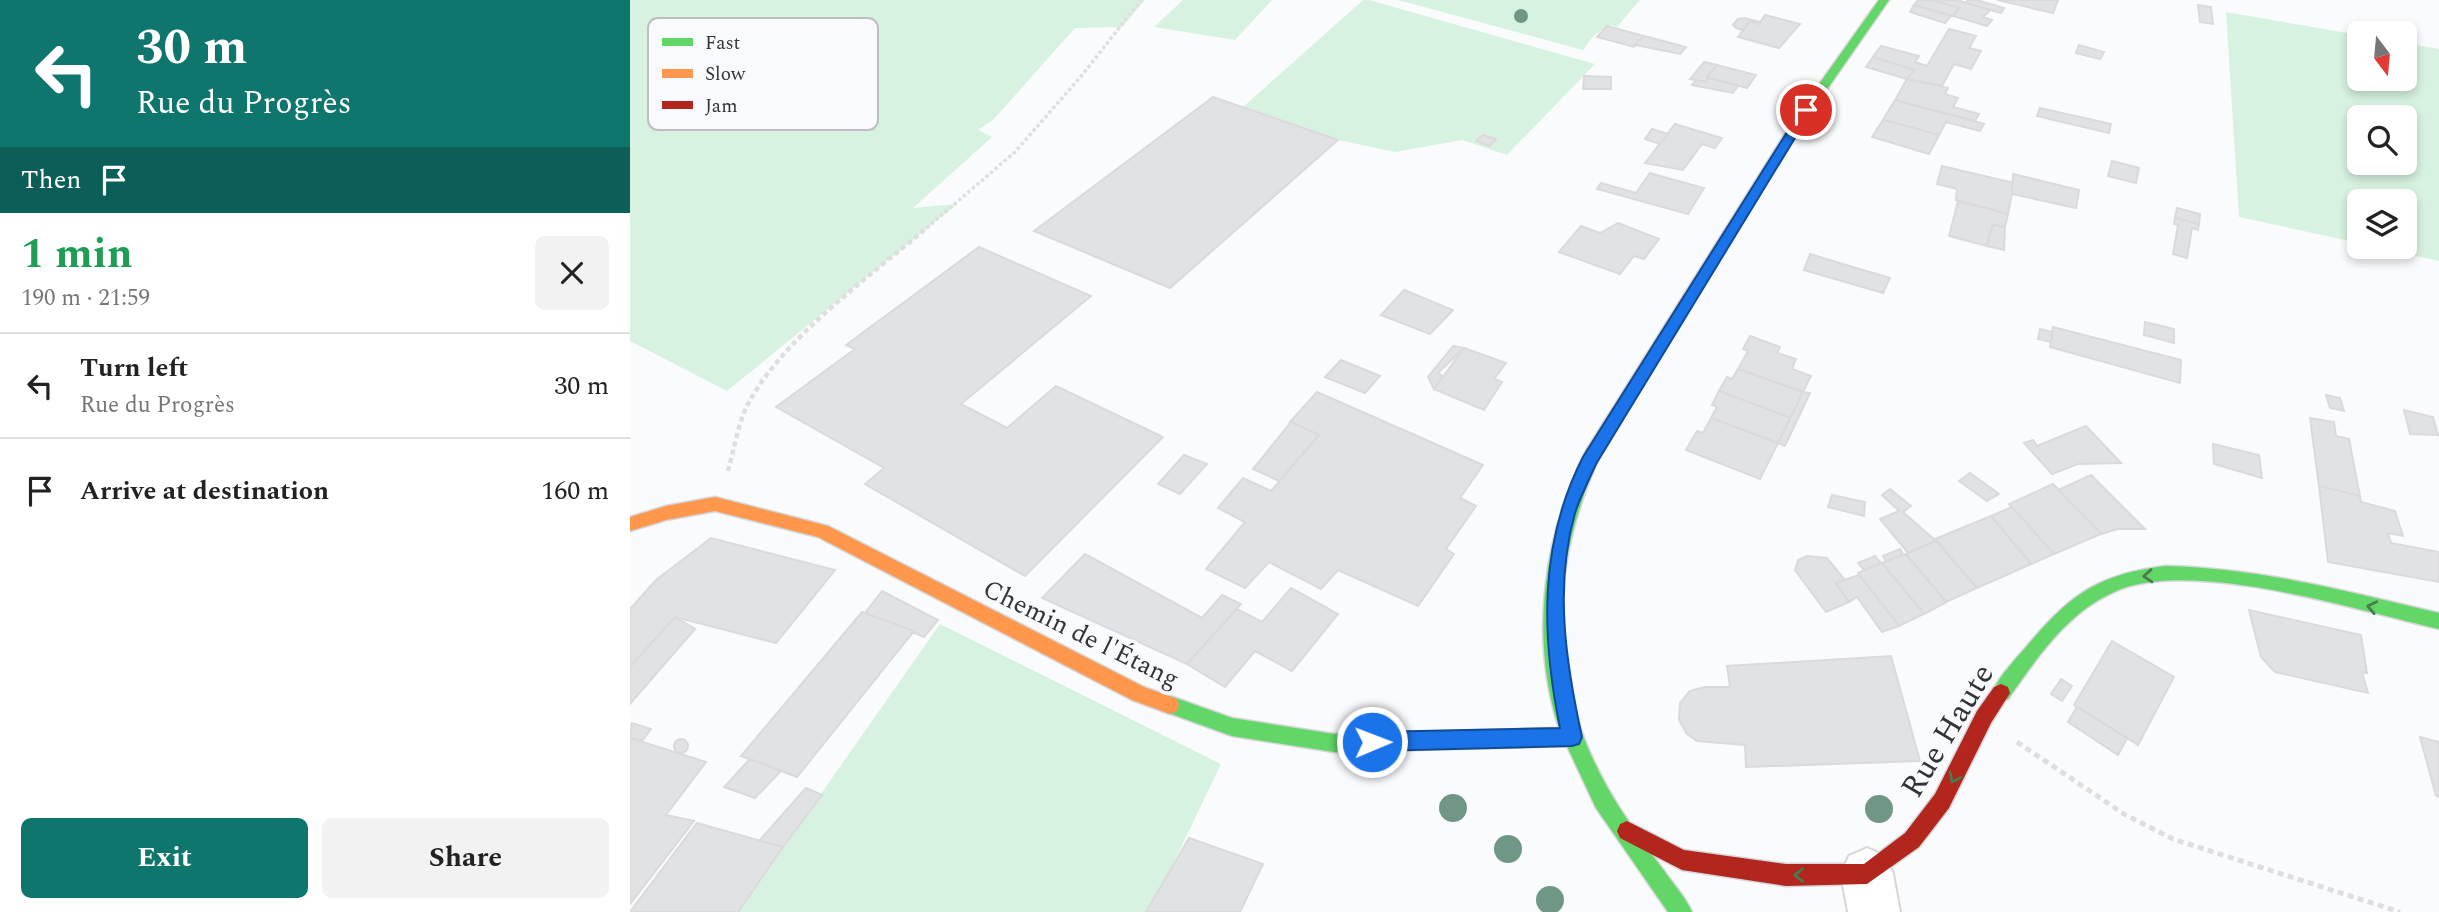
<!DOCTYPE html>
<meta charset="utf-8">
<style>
body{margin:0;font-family:Spectral,serif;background:#f2f2f2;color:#222;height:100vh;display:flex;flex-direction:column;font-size:26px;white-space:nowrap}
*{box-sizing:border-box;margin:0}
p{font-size:23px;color:#767676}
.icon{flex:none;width:38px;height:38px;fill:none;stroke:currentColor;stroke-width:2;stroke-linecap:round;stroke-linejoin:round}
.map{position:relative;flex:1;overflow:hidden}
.panel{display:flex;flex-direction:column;background:#fff;width:630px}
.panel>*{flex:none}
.guide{background:#0f766e;color:#fff;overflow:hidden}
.needle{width:46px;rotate:164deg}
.controls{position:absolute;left:1717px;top:21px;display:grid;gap:14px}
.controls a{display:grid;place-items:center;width:70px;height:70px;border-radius:10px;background:#fff;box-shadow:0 4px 10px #0003;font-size:35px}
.pin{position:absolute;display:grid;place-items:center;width:60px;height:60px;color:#fff;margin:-30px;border:4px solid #fff;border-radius:50%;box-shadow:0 2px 7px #0007}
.me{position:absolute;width:77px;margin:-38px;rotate:89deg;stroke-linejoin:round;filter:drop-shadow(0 0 5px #0008)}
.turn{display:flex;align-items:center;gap:24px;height:147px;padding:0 21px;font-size:32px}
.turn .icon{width:91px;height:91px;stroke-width:2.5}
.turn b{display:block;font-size:49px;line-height:60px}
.then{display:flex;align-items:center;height:66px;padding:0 21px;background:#0003;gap:14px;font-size:26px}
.round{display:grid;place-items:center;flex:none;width:74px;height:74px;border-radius:10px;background:#f2f2f2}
.summary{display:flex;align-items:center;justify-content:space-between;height:119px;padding:0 21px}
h1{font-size:42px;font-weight:700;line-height:52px;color:#1e9e55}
.primary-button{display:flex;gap:14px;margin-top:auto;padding:14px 21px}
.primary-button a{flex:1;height:80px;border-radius:10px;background:#0f766e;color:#fff;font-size:28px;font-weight:700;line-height:80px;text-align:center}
.primary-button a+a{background:#f2f2f2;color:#222}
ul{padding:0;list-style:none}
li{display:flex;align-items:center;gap:21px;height:105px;padding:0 21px;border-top:2px solid #e0e0e0}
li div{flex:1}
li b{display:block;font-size:26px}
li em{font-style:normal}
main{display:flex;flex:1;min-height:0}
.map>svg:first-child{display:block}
</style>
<main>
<section class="panel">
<div class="guide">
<div class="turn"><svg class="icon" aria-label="left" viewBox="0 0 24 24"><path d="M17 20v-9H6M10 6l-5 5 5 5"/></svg><div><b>30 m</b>Rue du Progrès</div></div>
<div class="then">Then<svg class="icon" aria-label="arrive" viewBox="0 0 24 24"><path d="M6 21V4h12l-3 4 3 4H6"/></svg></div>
</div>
<div class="summary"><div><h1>1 min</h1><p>190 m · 21:59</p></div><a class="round"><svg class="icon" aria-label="close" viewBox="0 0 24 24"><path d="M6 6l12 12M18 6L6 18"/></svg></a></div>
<ul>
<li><svg class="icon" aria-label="left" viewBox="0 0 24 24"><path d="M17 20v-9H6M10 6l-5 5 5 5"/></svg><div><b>Turn left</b><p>Rue du Progrès</p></div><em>30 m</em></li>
<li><svg class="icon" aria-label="arrive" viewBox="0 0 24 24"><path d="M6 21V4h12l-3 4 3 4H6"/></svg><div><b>Arrive at destination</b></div><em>160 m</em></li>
</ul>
<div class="primary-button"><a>Exit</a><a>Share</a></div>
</section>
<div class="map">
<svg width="1809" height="912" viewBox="0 0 1809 912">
<rect width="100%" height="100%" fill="#fafbfd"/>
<!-- green -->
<g fill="#d7f2e0" fill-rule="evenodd">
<path d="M0,0h515l-23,27 -47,1 -82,92 -15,10 14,7 -79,71 44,-4 -230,187 -97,-50z"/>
<path d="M553,0h89l-37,40 -81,-13z"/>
<path d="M733,0h6l226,64 -88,91 -45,-15 -67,12 -57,-12 -95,-33z"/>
<path d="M768,0h242l-23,27 -6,-2 -17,10 -11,15z"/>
<path d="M1596,12l133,23v44h45l1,-36 34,6v212l-64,-14h29v-46h-45v42l-120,-26zM1729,117h45v46h-45z"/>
<path d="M310,624l281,140 -71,148h-412z"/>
</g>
<!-- building -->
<g fill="#e1e2e4" stroke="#dadadd" stroke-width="2">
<path d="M1288,0h14l28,8 -7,8 -39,-11z"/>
<path d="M1327,0l33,10 -7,7 9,3 -5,6 -34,-10 7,-8 -25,-7z"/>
<path d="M1338,0h9l27,8 -3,5 -35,-10z"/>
<path d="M1367,0h61l-5,13z"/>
<path d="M1284,5l37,11 -6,7 -35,-11z"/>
<path d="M1568,5l13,2 2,17 -13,-2z"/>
<path d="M1135,15l35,9 -21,24 -41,-11 12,-16 9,3z"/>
<path d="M1114,18l16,4 -10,-1 -7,9 -7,-2 -3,-3 5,-6z"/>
<path d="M977,26l37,10 -10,11 -37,-10z"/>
<path d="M1319,29l27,7 -7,12 12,3 -10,18 -17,-5 -12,22 -35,-7 7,-9 -41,-13 8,-11 38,10 -4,6 12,4z"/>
<path d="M1014,36l19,5 23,6 -6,7 -45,-9z"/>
<path d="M1449,45l25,7 -4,7 -24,-6z"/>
<path d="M1243,57l41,13 -7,9 -41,-12z"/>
<path d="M1074,62l13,3 -8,13 -4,4 -15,-3z"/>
<path d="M1087,65l39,10 -9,13 -40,-11z"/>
<path d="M954,76l27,1v12h-28z"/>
<path d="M1079,78l29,8 -5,7 -41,-8 4,-5 9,2z"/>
<path d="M1277,79l41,9 -3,6 13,4 -5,9 26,7 -4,7 -80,-21z"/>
<path d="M583,97l125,43 -168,148 -136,-57z"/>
<path d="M1265,100l40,11 49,13 -4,7 -34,-9 -7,13 -56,-15z"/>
<path d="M1410,108l71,16 -2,9 -72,-17z"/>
<path d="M1253,120l42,11 14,4 -10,19 -57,-17z"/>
<path d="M1045,124l47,14 -7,10 -13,-4 -19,26 -38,-7z"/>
<path d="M1022,129l16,5 -8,10 -15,-5z"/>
<path d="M853,135l13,4 -6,7 -14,-5z"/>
<path d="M1482,161l27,7 -3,15 -28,-7z"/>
<path d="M1312,166l72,17 -6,31 -52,-14 1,-11 -20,-5z"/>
<path d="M1020,173l17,5 37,10 -16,26 -91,-25 4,-6 35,10z"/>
<path d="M1383,174l66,16 -3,18 -64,-14z"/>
<path d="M1328,201l50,13 -3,13 -12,-2 -6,21 -38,-10z"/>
<path d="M1547,208l23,6 -1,10 -24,-6z"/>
<path d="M1545,218l24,6 -1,6 -6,-2 -5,30 -14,-4 5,-29 -4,-1z"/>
<path d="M988,223l41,16 -15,20 -10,-3 -14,18 -61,-22 22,-26 19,7z"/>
<path d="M1363,225l12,2 -1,23 -17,-4z"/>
<path d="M349,247l112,49 -130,108 46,24 49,-42 107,51 -138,139 -160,-92 19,-16 -108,-61 79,-58 -9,-4z"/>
<path d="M1180,254l46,14 34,10 -7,15 -79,-23z"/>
<path d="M774,290l49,20 -23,24 -49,-19z"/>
<path d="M1515,322l29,7v14l-30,-8z"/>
<path d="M1423,327l128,33 -1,23 -130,-36z"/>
<path d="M1410,329l12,3 -1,10 -13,-3z"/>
<path d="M1120,336l30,11 -3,6 19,6 -4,10 19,7 -8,16 -65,-23 10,-18 -5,-2z"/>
<path d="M823,346l11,2 -26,25 5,3 -9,13 -6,-12z"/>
<path d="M834,348l42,15 -12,16 8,3 -18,28 -50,-21z"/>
<path d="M711,360l39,16 -15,17 -40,-16z"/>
<path d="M1108,369l65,23 -12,26 -72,-27 8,-14 5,2z"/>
<path d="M1089,391l72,27 -13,25 -67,-25 6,-11 -5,-2z"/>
<path d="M687,392l166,73 -23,33 16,8 -30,43 8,5 -36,52 -80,-36 -17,19 -52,-27 -24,26 -39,-19 39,-47 -27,-14 25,-30 28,13 48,-56 -29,-13z"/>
<path d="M1173,392l7,1 -25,53 -7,-3z"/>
<path d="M1696,395l14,3 4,13 -14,-3z"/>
<path d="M1774,410l29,7 5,18 -28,-1z"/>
<path d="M1081,418l67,25 -18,36 -74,-29 11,-19 6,2z"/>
<path d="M1680,418l24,4 2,14 13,3 11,57 -41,-10z"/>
<path d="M661,422l28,13 -40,46 -26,-12z"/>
<path d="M1456,426l35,37 -43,1 -26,10 -28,-31 9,-3 4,6z"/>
<path d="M1583,444l46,11 3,23 -48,-14z"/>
<path d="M554,455l23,9 -27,30 -22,-10z"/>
<path d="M1340,473l29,21 -12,7 -28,-20z"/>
<path d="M1461,475l54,54h-27l-17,5 -43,-44z"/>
<path d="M1423,484l48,50 -47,20 -45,-50z"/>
<path d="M1689,486l41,10 1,6 34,9 8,25 -15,-3 3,10 48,9v30l-111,-20z"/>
<path d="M1260,489l21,17 -8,6 33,29 -28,12 -28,-34 19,-8 -17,-16z"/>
<path d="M1202,495l33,7 -1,14 -36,-9z"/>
<path d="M1382,507l42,47 -23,10 -40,-48z"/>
<path d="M1361,516l40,48 -54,24 -42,-49z"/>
<path d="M81,538l124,32 -59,73 -101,-26 -45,50v-58l26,-29z"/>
<path d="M1306,541l41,47 -31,14 -40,-48z"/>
<path d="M1270,549l3,5 -17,7 -3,-5z"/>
<path d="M455,554l117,64 20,-23 19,9 -54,60 -145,-66z"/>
<path d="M1276,554l40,48 -1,1 -21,11 -42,-51z"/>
<path d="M1177,556l20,2 18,22 -9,3 13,19 -23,10 -31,-42 3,-10z"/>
<path d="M1245,556l6,7 -17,7 -6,-7z"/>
<path d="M1252,563l42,51 -25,12 -41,-53z"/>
<path d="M1229,575l40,51 -17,6 -25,-35 -8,5 -13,-19z"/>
<path d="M661,588l47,26 -46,57 -37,-20 -30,36 -38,-23 50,-55 25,13z"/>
<path d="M252,591l56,29 -14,17 -59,-24z"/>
<path d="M1619,610l112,25 6,38 -5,-1 6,21 -93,-21 -14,-15z"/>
<path d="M232,612l52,19 -117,146 -56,-21z"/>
<path d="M45,617l20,12 -65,75v-37z"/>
<path d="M1482,641l62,36 -36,68 -64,-40z"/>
<path d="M1261,656l29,105 -174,6 -1,-22 -48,-4 -10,-7 -8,-14 1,-17 10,-12 15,-4h25l-3,-21z"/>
<path d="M1431,679l11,7 -10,15 -11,-7z"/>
<path d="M1447,707l50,31 -9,17 -50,-33z"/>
<path d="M2,723l19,6 -9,12 -12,-3z"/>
<path d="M1790,737l19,5v55l-3,-1z"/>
<path d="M0,738l76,24 -40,53 28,6 -64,83z"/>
<circle cx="51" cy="746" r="7"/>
<path d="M120,759l31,12 -26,27 -31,-11z"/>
<path d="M176,788l16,7 -39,52 -24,-6z"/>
<path d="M67,823l86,24 -45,65h-108z"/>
<path d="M559,838l74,26 -23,48h-94z"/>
</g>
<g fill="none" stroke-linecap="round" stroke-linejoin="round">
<defs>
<path id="street" d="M1237,848l18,8 8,18 7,38h-52l-7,-38 8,-18z"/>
<g id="fast">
<path d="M1249,0h10l-82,118 -65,105h-10l-1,-3 64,-102z"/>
<path d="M963,447l6,2 2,4c-56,123 -55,238 18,354 15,23 30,44 46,65 9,13 21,26 27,40h-24l-72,-104 -29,-62 -233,6 -102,-16 -69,-25 -2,-6 2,-6 7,-3 62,22 102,16 225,-6c-30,-91 -15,-195 28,-279z"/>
<path d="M1536,566c94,2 183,26 273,47v16c-82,-19 -228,-65 -309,-43 -11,3 -23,9 -33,15 -37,22 -65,64 -89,98l-7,3 -7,-3 -2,-6c7,-17 23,-33 35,-47 43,-52 72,-72 139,-80z"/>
</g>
<g id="slow">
<path d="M1107,216l6,4 -144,237h-12l-2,-4 2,-4 144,-229z"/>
<path d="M85,497l113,29 316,161 33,12 2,6 -2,6 -7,3 -38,-14 -314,-163 -103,-26 -49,9 -36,11v-14l36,-11z"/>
</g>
<path id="jam" d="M1371,684l7,3 2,6 -19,30 -42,85 -30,39 -52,37 -81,2 -104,-16 -62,-32 -3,-7 3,-7 7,-3 57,29 102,14h78l41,-31 30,-39 42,-83 17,-24z"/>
</defs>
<!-- street casing -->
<use href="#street" stroke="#d5d6d8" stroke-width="4"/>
<!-- fast casing -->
<use href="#fast" stroke="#d5d6d8" stroke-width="3"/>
<!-- slow casing -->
<use href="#slow" stroke="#d5d6d8" stroke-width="3"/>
<!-- jam casing -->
<use href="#jam" stroke="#d5d6d8" stroke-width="3"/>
<!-- path-far2 -->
<path stroke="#dedede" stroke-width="3.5" stroke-dasharray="3.5 2.5" stroke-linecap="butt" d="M292,232l93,-80 68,-78 58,-74"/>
<!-- path-far1 -->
<path stroke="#dedede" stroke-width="4.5" stroke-dasharray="5 3.5" stroke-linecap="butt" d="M98,471c6,-21 10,-48 20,-67 35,-66 120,-126 176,-174"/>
<!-- path -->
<path stroke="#dedede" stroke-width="5" stroke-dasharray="6 4.5" stroke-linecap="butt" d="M1387,742l107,72 49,25 227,73"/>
<!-- street -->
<use href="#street" fill="#fefeff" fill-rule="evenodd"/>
<!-- fast -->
<use href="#fast" fill="#63d668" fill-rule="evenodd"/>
<!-- slow -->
<use href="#slow" fill="#ff974d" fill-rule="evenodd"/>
<!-- jam -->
<use href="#jam" fill="#b3261e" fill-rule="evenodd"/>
</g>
<!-- trees -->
<g fill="#709786">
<circle cx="891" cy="16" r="7"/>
<circle cx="823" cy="808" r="14"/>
<circle cx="1249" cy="809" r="14"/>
<circle cx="878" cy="849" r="14"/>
<circle cx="920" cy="900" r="14"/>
</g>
<!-- one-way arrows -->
<defs><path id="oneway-chevron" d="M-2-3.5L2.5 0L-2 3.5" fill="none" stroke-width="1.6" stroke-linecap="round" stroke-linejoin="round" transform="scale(1.75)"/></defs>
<g stroke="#487c4c">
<use href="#oneway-chevron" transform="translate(1518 576) rotate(176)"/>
<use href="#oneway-chevron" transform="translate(1742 607) rotate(-168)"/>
<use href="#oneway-chevron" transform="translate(1324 778) rotate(116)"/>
<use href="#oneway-chevron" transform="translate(1169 875) rotate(179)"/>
</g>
<!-- route -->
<path fill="#1a73e8" stroke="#114b97" stroke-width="2" d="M1176,107l6,3 -216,354c-7,16 -16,33 -21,49 -21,74 -9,151 7,224l-3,7 -7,2 -200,5 -7,-3 -3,-6 3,-7 7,-3 188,-4c-19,-93 -21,-185 23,-271l218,-347z"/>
<g text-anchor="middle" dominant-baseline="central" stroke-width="7" stroke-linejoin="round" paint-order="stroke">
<!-- street labels -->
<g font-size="26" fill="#323336" stroke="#f9fafe">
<text transform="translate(451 634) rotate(26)">Chemin de l'Étang</text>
</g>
<!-- near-street labels -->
<g font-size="32" fill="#323336" stroke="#f9fafe">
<text transform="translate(1318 731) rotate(-59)">Rue Haute</text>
</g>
</g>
<!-- legend -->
<rect x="18" y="18" width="230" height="112" rx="10" fill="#f9fafe" stroke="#bdbec2" stroke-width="2"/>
<rect x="32" y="38" width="31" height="8" fill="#63d668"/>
<rect x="32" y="69" width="31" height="9" fill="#ff974d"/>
<rect x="32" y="101" width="31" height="8" fill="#b3261e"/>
<g font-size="19" fill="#323336">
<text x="75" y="49">Fast</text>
<text x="75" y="80">Slow</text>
<text x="75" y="112">Jam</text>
</g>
</svg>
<div class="controls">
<a><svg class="needle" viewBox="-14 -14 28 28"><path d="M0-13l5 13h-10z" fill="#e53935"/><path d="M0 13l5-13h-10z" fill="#767676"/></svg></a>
<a><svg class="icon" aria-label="search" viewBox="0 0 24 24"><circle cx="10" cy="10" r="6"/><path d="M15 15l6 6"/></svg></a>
<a><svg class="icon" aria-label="layers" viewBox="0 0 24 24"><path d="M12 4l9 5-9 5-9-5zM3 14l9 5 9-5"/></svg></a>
</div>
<div class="pin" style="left:1176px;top:110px;background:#d93025"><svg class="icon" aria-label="arrive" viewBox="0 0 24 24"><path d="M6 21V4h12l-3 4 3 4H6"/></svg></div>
<svg class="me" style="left:742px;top:742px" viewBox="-20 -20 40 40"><circle r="17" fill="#1a73e8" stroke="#fff" stroke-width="3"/><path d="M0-11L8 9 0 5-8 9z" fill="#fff"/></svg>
</div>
</main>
